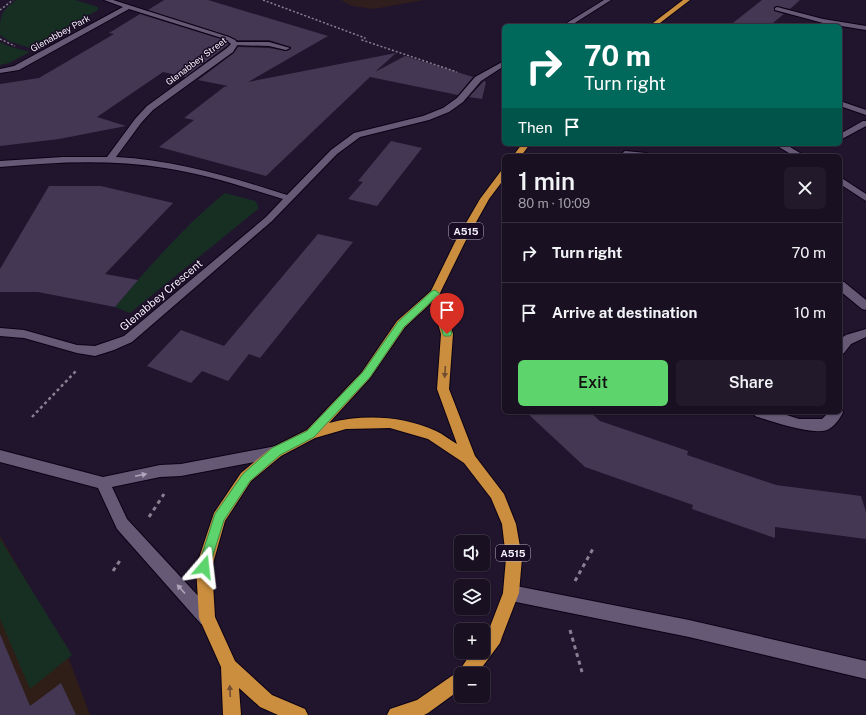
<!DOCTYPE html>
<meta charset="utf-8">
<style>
body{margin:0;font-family:"Public Sans",sans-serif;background:#22192a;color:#f1f3f6;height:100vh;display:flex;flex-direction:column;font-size:15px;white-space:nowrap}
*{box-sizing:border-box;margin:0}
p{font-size:13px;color:#9f9da5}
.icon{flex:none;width:22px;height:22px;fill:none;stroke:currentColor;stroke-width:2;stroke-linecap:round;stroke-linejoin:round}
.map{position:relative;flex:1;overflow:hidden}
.side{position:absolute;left:502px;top:154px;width:340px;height:260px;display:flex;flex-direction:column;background:#191022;border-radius:6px;box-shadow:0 1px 3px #0004,0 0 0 1px #373040}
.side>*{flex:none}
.banner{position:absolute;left:502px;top:24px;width:340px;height:122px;border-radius:6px;box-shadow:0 1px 3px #0004,0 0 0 1px #373040;background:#00695c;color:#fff;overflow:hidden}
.controls{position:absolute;left:454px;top:535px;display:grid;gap:8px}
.controls a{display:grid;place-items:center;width:36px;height:36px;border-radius:6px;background:#191022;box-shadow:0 1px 3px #0004,0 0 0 1px #373040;font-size:20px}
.pin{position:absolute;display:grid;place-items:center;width:34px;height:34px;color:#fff;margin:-41px -17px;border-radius:50% 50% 50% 0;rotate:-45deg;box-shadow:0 0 4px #0007}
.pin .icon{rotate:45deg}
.me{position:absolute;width:44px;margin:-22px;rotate:17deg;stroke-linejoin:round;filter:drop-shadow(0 0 3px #0008)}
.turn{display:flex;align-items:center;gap:14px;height:84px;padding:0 16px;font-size:18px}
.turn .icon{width:52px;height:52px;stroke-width:2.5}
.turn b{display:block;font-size:28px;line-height:34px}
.then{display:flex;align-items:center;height:38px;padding:0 16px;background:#0003;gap:8px;font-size:15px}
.round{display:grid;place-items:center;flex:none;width:42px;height:42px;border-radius:6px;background:#22192a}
.overview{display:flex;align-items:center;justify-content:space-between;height:68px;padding:0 16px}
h1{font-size:24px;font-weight:600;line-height:30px}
.primary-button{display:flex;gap:8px;margin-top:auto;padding:8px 16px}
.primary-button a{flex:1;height:46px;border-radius:6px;background:#5ed56c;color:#111;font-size:16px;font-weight:600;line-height:46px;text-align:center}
.primary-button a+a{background:#22192a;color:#f1f3f6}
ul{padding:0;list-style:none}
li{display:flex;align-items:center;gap:12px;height:60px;padding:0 16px;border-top:1px solid #373040}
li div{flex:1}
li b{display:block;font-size:15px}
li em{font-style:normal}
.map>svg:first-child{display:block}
</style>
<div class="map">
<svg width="866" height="715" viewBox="0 0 866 715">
<rect width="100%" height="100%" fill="#21152e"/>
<!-- commercial -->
<path fill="#2f1e17" d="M0,536l64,110 26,69h-90z"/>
<!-- industrial -->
<path fill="#301d1e" d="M341,0h83l-50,9 -22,-3z"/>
<!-- green -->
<g fill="#172f23">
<path d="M16,0h59l23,7v3l-68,38 -21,-7 -9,-6c0,-20 0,-23 16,-35z"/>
<path d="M0,42l8,4 22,6 -21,11 -9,2z"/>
<path d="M225,193l30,8 3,4v4l-128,104 -15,-6c33,-39 70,-82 110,-114z"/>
<path d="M0,539l72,116 -42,34 -30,-70z"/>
</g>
<!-- building -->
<g fill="#443753">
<path d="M164,0h44l120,36 -80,46 148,-29 -21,19 30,-16 68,21 -15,18 -88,-18 -104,99 -107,-29 35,-27 -10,-2 40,-31 4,-1 -30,-6 36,-27 4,-6 31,1 17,3 5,-2v-2l-22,-7h-32l-8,-4 -81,-26z"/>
<path d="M762,0h38l-10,9 -13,-3 -3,1v4l10,3 -15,12h-40z"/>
<path d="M140,14l84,26 5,4 -44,33 -22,-5 -66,45 29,9 -67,13 -59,7v-62l39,-6 75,-44 -5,-1z"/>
<path d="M484,81l2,1 -4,17 -13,-2z"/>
<path d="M391,141l31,7 -45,58 -29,-7 15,-17 -5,-1z"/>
<path d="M49,186h52l72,17 -68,71 33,6 -23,27 -77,-15h-38v-23z"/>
<path d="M318,234l35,8 -93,116 -11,-4 -21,27 -26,-10 -11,12 -44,-17 34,-36 43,16z"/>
<path d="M526,412h64l10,9 88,30 -1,4 89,30 85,11 5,16v27l-91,-12v11l-83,-29 1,-4 -108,-38z"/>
<path d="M0,634l30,72 31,-23 15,32h-76z"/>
</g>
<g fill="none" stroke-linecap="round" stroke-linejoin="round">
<defs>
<path id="service" d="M235,42h34l21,6 -4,2 -17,-4 -36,-1v-2z"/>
<g id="minor">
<path d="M104,0h9l116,37 6,3 3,4 -5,8 -80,58 -12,13 -25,34c59,3 115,20 171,38l44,-45 23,-17 69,-17 20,-8 14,-10 18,-21 29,-16v5l-23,15 -18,21 -14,10 -20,8 -69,17 -23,17 -65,67 -140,121 -18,8 -19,6 -18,-3 -53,-15 -24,-2v-8l24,2 53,15 18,1 29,-10 142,-119 17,-18c-39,-12 -78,-25 -118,-31 -55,-9 -110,-6 -165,-1v-6l63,-4h44l28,-38 12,-13 80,-58 4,-4 -6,-5 -96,-30 -110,61 -19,3v-4l14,-3 9,-5 100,-54z"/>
<path d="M604,0h7l-41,26h-8z"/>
<path d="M777,7l46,12 43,7v4l-43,-7 -48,-13v-2z"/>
<path d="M840,101l26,9v5l-26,-9z"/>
<path d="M863,121h3v5l-26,14v-6z"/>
<path d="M774,144h11l20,12h-11z"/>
<path d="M625,151l21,2 4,3h-31z"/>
<path d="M840,177l26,17v7l-26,-17z"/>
<path d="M840,281l4,1 22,18v10l-4,-1 -22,-18z"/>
<path d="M866,329v8l-15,7 -7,9 -4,2v-16l6,-4z"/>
<path d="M840,408l3,4c-2,5 -8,14 -14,17 -13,8 -59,-8 -74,-13l-1,-4h23l22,7h23l7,-7h11z"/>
<path d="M276,446l5,2 2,4 -2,4 -5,2 -95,18 -21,1 -48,10 15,32 86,93 2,6 -2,6 -6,2 -6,-2 -84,-95 -19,-41 -98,-26v-12l103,27 57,-12 21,-1z"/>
</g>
<path id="tertiary" d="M511,585l178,35 177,41v18l-177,-42 -178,-36 -6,-2 -2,-6 2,-6z"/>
<g id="trunk">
<path d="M683,0h7l-34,26h-7z"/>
<path d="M522,144h8l-9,12h-8z"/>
<path d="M504,170v9l-15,20 -24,43 -25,51 13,41 -4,55 26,67 29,38 12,30 6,34 -3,35 -17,44 -2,6 -23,31h-16v15l-33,24 -4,2h-37l3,-6 27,-9 42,-29 13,-19h11v-14l5,-6 15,-39 3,-35 -4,-34 -11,-26 -27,-35 -36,-24 -38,-11 -44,1 -31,9 -34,18 -30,25 -26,40 -13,46 3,50 20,44 37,34 33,14 3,6h-30l-18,-8 -21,-19 2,27h-18l-2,-48 -22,-49 -3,-51 18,-54 27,-40 30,-25 36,-18 55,-58 35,-51 34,-30 24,-49 25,-43 21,-28zM432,302l9,32 -4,55 20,55c-7,-4 -14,-10 -21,-13 -33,-15 -72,-17 -107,-8l41,-45 35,-51z"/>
</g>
</defs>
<!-- service casing -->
<use href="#service" stroke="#0b0215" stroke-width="2"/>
<!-- minor casing -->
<use href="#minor" stroke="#0b0215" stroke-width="2"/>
<!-- tertiary casing -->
<use href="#tertiary" stroke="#0b0215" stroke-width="2"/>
<!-- trunk casing -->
<use href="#trunk" stroke="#0b0215" stroke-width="2"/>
<!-- path-far2 -->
<g stroke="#888091" stroke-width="1.5" stroke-dasharray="2 2" stroke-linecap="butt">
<path d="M263,0l102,38 -3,2 95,32"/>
<path d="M0,10l13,-10"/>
<path d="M0,39l15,7"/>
</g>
<!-- path-far1 -->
<path stroke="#888091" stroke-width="2.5" stroke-dasharray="3 3" stroke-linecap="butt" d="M32,417l44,-46"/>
<!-- path -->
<g stroke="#888091" stroke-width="3" stroke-dasharray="4 4" stroke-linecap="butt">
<path d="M149,517l15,-23"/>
<path d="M113,571l8,-12"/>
<path d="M575,581l19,-34"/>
<path d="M570,630l12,42"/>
</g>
<!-- service -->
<use href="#service" fill="#665976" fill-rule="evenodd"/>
<!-- minor -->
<use href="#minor" fill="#665976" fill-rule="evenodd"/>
<!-- tertiary -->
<use href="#tertiary" fill="#665976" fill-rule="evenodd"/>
<!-- trunk -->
<use href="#trunk" fill="#cb8e3e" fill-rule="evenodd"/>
</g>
<!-- one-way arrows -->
<defs><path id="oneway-solid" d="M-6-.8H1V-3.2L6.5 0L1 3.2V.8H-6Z"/></defs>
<g fill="#724d31">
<use href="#oneway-solid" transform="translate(445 372) rotate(94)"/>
<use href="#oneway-solid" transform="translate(230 691) rotate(-93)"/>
</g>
<g fill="#aea6ba">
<use href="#oneway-solid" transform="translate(141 475) rotate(-12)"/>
<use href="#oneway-solid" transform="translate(181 589) rotate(-132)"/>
</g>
<!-- route -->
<path fill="#5ed56c" stroke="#3d8a46" d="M435,290l4,3 13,41 -2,2h-6l-1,-2 -10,-34 -29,27 -34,50 -56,60 -34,18 -30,26 -26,39 -16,51 -4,1 -4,-1 -2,-4 17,-53 28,-40 29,-26 35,-17 56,-59 35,-50 34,-31z"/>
<g text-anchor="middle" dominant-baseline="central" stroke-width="3" stroke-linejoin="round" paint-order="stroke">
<!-- far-street labels -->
<g font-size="9" fill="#f7f3fd" stroke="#180c24">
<text transform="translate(60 33) rotate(-29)">Glenabbey Park</text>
<text transform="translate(196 61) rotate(-37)">Glenabbey Street</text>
</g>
<!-- shield labels -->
<g fill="#180c24" stroke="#b4aebc" stroke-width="1">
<rect x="449" y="223" width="34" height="16" rx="3"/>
<rect x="496" y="545" width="34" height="16" rx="3"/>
</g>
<g font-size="10" font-weight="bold" fill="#f7f3fd">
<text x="466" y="231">A515</text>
<text x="513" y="553">A515</text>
</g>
<!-- street labels -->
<g font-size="11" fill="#f7f3fd" stroke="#180c24">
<text transform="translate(161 295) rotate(-40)">Glenabbey Crescent</text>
</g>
</g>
</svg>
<div class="controls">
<a><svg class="icon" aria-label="sound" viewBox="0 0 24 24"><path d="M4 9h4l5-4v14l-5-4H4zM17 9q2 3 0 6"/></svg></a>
<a><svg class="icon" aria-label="layers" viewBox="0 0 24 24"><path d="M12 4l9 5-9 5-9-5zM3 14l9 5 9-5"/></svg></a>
<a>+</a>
<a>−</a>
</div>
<div class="pin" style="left:447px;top:334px;background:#d93025"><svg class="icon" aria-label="arrive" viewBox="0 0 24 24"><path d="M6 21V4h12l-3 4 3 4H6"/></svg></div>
<svg class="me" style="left:204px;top:567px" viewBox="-20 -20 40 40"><path d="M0-17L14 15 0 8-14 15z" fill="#5ed56c" stroke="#fff" stroke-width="4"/></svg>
<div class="banner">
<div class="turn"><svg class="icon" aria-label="right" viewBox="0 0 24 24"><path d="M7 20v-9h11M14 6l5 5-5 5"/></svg><div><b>70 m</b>Turn right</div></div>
<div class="then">Then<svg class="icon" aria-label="arrive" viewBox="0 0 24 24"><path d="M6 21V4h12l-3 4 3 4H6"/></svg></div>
</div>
<section class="side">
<div class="overview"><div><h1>1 min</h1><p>80 m · 10:09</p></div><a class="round"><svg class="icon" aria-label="close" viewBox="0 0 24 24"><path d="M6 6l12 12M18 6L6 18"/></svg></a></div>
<ul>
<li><svg class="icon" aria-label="right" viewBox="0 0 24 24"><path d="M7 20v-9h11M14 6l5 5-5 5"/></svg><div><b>Turn right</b></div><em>70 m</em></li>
<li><svg class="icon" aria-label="arrive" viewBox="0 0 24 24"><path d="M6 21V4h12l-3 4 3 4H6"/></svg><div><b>Arrive at destination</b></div><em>10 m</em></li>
</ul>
<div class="primary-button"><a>Exit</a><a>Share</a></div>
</section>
</div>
